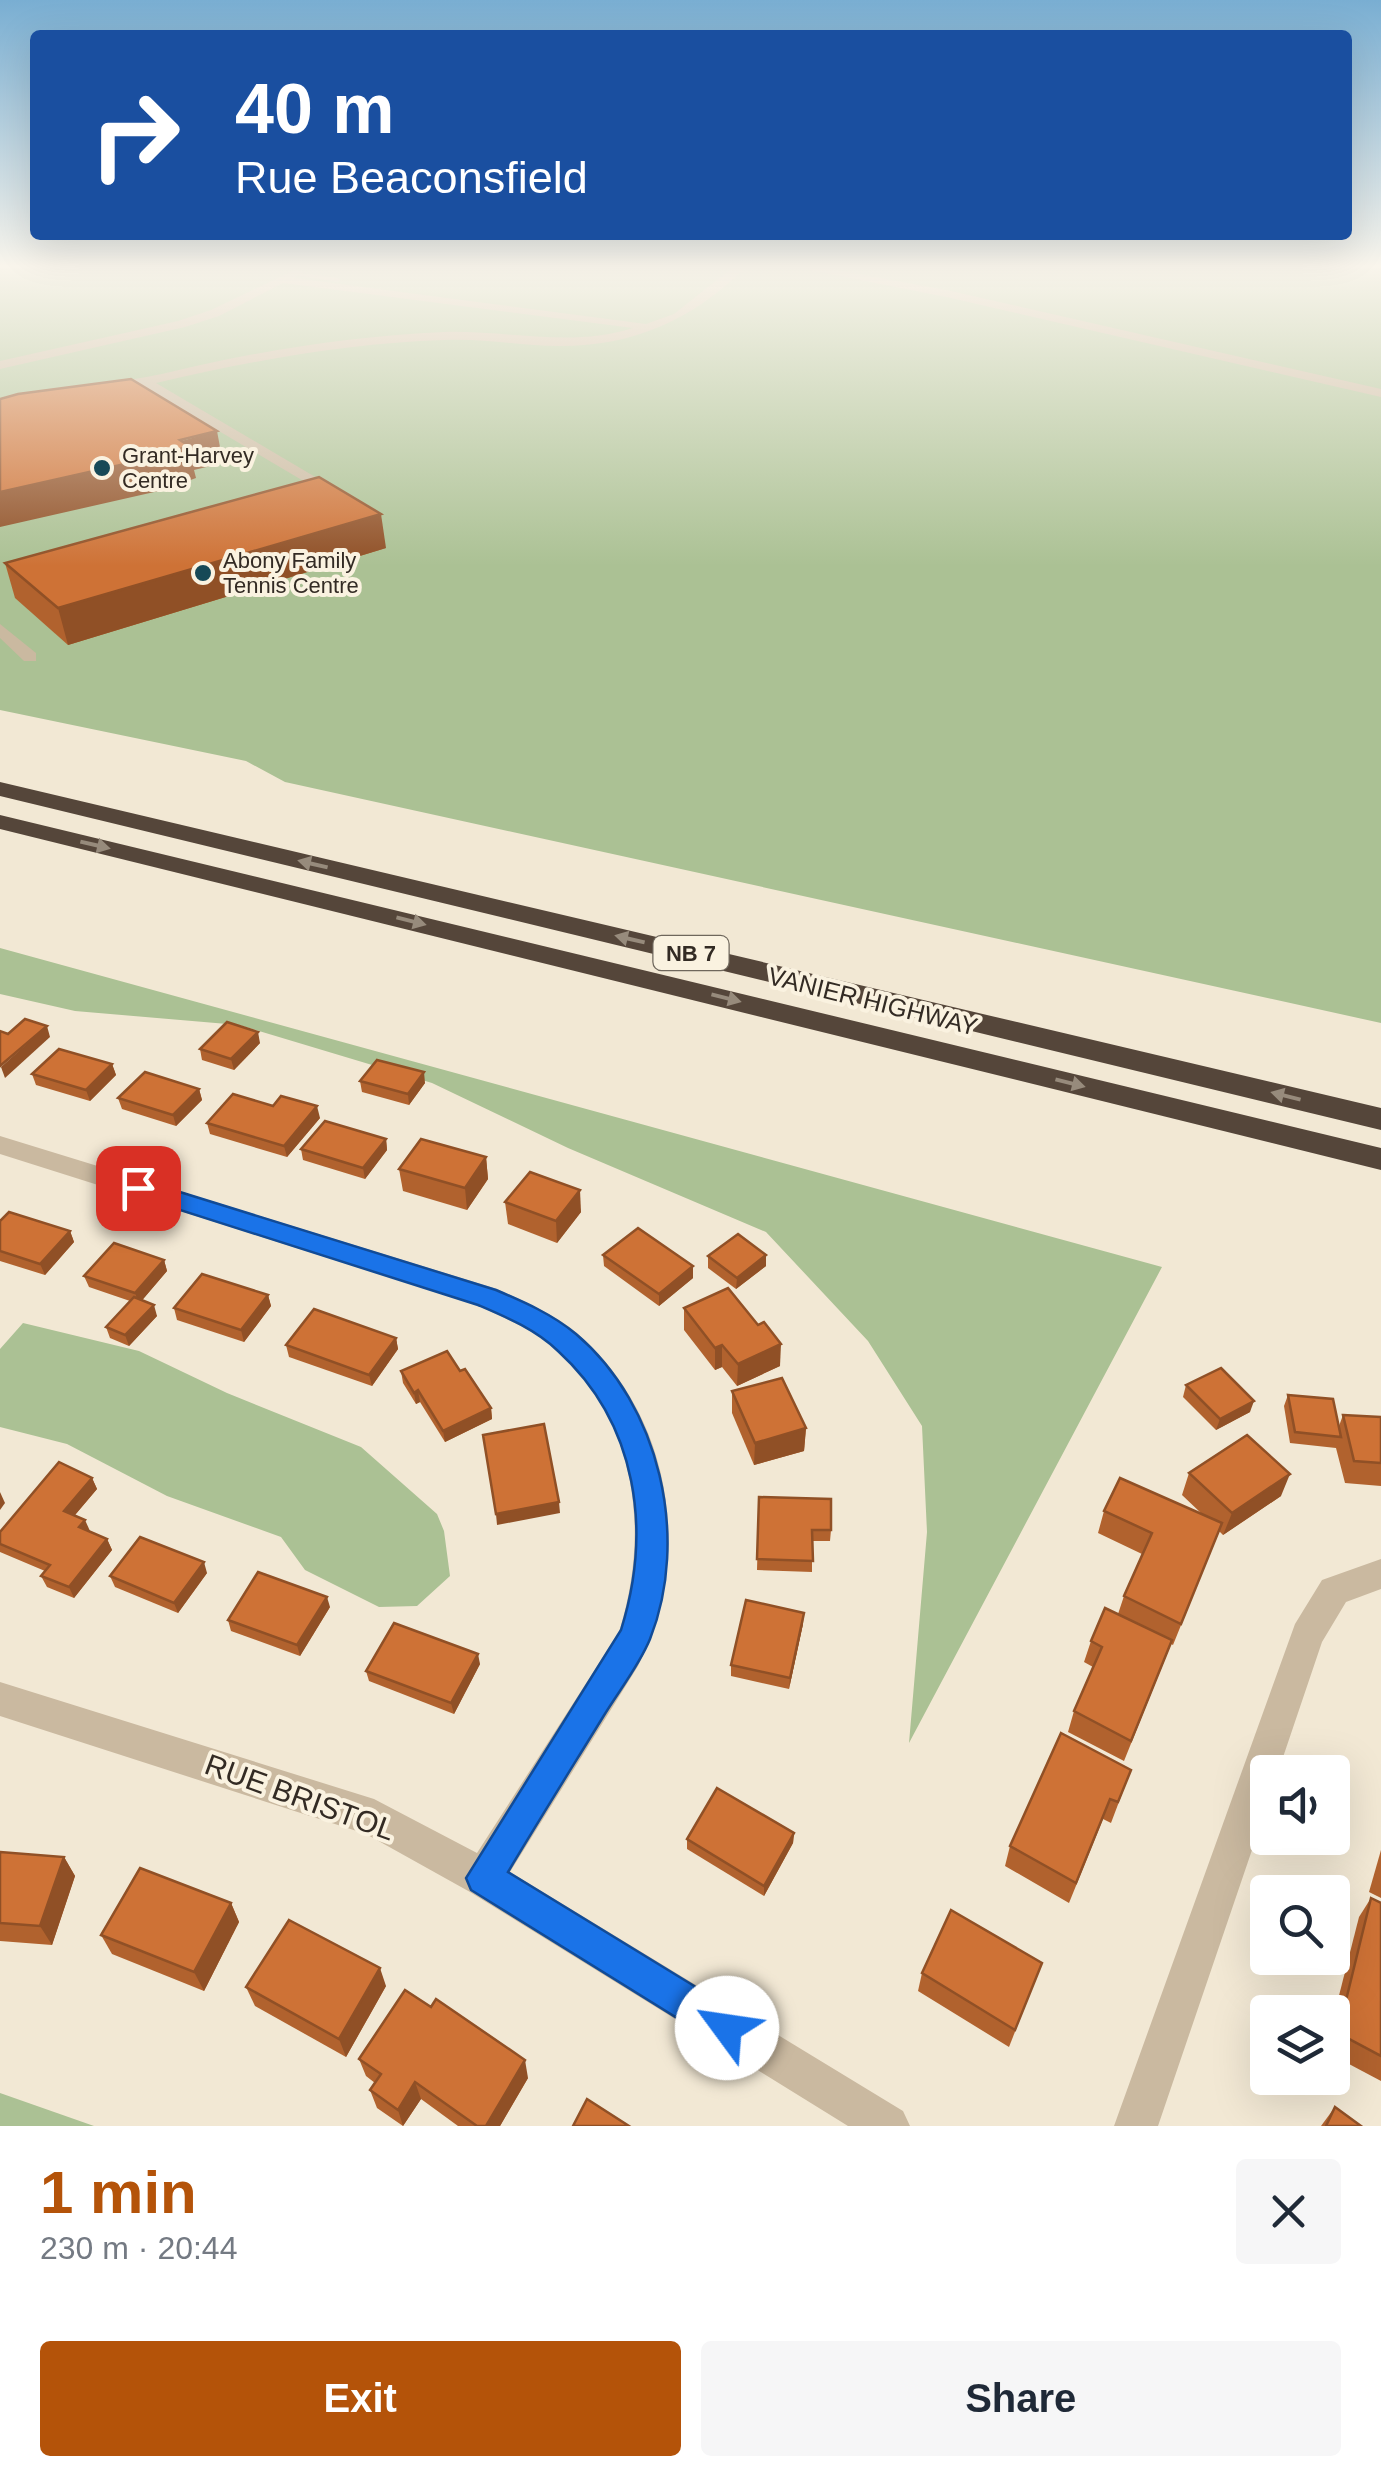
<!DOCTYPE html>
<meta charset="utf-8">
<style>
body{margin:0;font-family:Arial,sans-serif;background:#f6f6f7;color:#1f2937;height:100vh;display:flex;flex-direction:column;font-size:38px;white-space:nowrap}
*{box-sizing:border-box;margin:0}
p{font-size:32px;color:#747a83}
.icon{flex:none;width:55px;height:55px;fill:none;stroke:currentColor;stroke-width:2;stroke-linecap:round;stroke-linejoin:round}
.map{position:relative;height:2126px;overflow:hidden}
.drawer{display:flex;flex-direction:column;background:#fff;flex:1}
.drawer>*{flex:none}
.top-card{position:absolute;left:30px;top:30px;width:1322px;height:210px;border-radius:10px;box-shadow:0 10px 40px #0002;background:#1a4fa0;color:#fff;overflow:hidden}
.controls{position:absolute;left:1250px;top:1755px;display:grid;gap:20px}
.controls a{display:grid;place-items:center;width:100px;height:100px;border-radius:10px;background:#fff;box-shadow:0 10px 40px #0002;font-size:50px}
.pin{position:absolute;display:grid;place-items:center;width:85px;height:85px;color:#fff;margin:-42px;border-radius:20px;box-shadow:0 5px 15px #0006}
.me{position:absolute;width:110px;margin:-55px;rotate:301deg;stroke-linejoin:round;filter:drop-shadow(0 0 8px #0008)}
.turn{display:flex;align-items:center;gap:35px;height:210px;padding:0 40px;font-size:45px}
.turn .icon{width:130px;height:130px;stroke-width:2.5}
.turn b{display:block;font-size:70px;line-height:85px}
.round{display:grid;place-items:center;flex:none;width:105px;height:105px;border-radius:10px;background:#f6f6f7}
.headline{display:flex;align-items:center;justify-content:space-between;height:170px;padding:0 40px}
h1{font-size:60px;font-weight:700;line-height:75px;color:#b45309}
.action{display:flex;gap:20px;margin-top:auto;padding:20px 40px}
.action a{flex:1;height:115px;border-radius:10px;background:#b45309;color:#fff;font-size:40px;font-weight:700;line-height:115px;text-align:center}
.action a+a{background:#f6f6f7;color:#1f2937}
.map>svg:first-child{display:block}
</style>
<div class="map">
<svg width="1381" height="2126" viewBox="0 0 1381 2126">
<rect width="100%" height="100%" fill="#f2e8d4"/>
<!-- green -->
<g fill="#abc194">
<path d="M0,268h1381v755l-1096,-241 -39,-21 -246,-51z"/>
<path d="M0,948l1162,319 -253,476 18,-211 -5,-106 -54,-85 -102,-109 -198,-84 -136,-65 -193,-58 -164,-14 -75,-17z"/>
<path d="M23,1323l116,28 88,42 134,54 76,67 7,17 6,45 -33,30 -38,1 -74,-37 -24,-33 -114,-41 -100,-52 -67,-17v-78z"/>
<path d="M0,2093l94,33h-94z"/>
</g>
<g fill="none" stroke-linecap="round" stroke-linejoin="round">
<!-- service -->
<path fill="#cab9a0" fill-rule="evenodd" d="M293,272l45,6 3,2 -3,2 -43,-7z"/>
<!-- minor -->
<g fill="#cab9a0" fill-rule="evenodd">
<path d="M732,268h13c-53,52 -111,78 -185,78 -39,0 -77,-8 -116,-6 -97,3 -193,21 -288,43l188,111v6l-5,2 -196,-116 -36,9 -7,-4c17,-11 45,-13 66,-18 91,-22 185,-37 278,-41 64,-2 127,16 189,-4l-350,-45 -64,33 -34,11 -185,42v-8l178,-40 33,-11 86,-41 6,3 -9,6 352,46 28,-10z"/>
<path d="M0,624l36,29v8h-12l-24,-23z"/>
<path d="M0,1136l497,153c28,13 58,25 81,45 94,82 116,223 60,332l-128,206 393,239 7,15h-62l-378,-234 -104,-58 -366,-118v-34l374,117 103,54 142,-221c31,-99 19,-209 -62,-282 -23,-20 -53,-32 -80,-45l-477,-151z"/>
<path d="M1381,1559v30l-35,13 -24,40 -44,130h-10v31l-110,323h-44l181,-502 27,-44z"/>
</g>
<!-- tertiary -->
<path fill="#cab9a0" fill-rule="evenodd" d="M800,268h26l125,23 430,98v8l-430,-99z"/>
<!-- motorway -->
<g fill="#55463a" fill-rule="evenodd">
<path d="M0,782l1381,326v22l-1381,-334z"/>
<path d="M0,815l1381,333v22l-1381,-341z"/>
</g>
</g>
<!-- wall -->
<g fill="#b1622e">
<path d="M386,548l-318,97 -53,-47 -10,-35z"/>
<path d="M260,1043l-26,27 -32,-10 -2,-11z"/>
<path d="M112,1064l4,11 -26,26 -54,-16 -4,-11z"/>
<path d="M360,1081l65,2 -16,22 -47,-13z"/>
<path d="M199,1089l3,11 -26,26 -54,-17 -4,-11z"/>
<path d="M273,1106l47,12 -33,39 -77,-23 -3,-11z"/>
<path d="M386,1139l1,11 -22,29 -62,-19 -2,-11z"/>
<path d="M486,1157l2,22 -21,31 -64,-19 -4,-22z"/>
<path d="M505,1202l76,10 -24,31 -49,-19z"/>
<path d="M0,1221l70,10 4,11 -29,33 -45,-14z"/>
<path d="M603,1255l90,11v12l-34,28 -55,-40z"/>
<path d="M766,1255v11l-30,23 -28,-21v-12z"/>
<path d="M164,1260l3,11 -25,29 15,16 -28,30 -19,-8 -4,-11 24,-26 -41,-14 -5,-11z"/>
<path d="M268,1295l3,11 -27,36 -67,-22 -3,-12z"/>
<path d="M684,1308l96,58 -43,20 -15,-19 -7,3 -31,-40z"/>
<path d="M396,1338l2,11 -26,37 -83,-29 -3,-12z"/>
<path d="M401,1371h59l31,37 1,11 -47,23 -25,-40 -4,2 -13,-21z"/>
<path d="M1186,1385l64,27 -34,18 -33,-33z"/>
<path d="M732,1391l74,37 -2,23 -50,14 -22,-52z"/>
<path d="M1288,1395l51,31 4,-11 38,2v69l-36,-3 -9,-35 -46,-5 -6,-37z"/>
<path d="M1189,1473l92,23 -58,39 -4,-4 -46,114 -2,-1 -47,117 -56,-29 6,-21 19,-44 -9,-5 7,-21 27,-27 6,-18 18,-42 -44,-21 6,-22 98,3 -20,-19z"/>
<path d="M92,1478l5,11 -22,26 14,16 18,8 5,11 -38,48 -27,-11 -6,-11 4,-5 -45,-19v-20z"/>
<path d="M759,1497l72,33 -1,11h-18v31l-55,-2z"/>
<path d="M207,1573l-29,40 -63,-26 -5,-11z"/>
<path d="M330,1607l-30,49 -69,-25 -3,-11z"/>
<path d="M803,1624l-14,65 -58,-13v-11z"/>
<path d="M480,1664l-26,50 -85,-33 -3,-10z"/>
<path d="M1131,1770l-20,53 -8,-4 -34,84 -64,-37 5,-20z"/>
<path d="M794,1833l-1,10 -29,53 -77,-47v-10z"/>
<path d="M1381,1850v48l-12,-6z"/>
<path d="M0,1852l64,5 11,19 -23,69 -52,-4z"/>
<path d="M1371,1898l10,5v178l-49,-26v-32l27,-106z"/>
<path d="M231,1903l8,19 -35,69 -92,-37 -11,-19z"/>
<path d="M1042,1963l-33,84 -91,-56 4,-18z"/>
<path d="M386,1986l-40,71 -91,-51 -9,-19z"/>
<path d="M359,2059l169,19 -28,48h-42l-37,-27 -18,27 -26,-18 -7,-18 5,-7 -9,-7z"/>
<path d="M1335,2107l26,19h-40z"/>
</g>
<!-- shaded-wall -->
<g fill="#905026">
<path d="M217,431l6,32 -29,7 2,8 -33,12 -163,37v-35z"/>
<path d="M381,514l5,34 -318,97 -10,-37z"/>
<path d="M47,1026l3,11 -45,41 -4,-11z"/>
<path d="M258,1032l2,11 -26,27 -3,-11z"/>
<path d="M112,1064l4,11 -26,26 -4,-11z"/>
<path d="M424,1072l1,11 -16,22 -1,-11z"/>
<path d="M199,1089l3,11 -26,26 -3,-11z"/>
<path d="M317,1106l3,12 -33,39 -3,-11z"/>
<path d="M386,1139l1,11 -22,29 -2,-11z"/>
<path d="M486,1157l2,22 -21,31 -2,-22z"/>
<path d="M580,1190l1,22 -24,31 -1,-22z"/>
<path d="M70,1231l4,11 -29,33 -5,-11z"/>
<path d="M766,1255v11l-30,23 1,-11z"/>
<path d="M164,1260l3,11 -28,33 -4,-11z"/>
<path d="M693,1266v12l-34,28v-12z"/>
<path d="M268,1295l3,11 -27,36 -3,-12z"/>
<path d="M154,1305l3,11 -28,30 -4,-11z"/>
<path d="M396,1338l2,11 -26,37 -3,-11z"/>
<path d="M781,1344l-1,22 -43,20 1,-22z"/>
<path d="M722,1345v22l-7,3v-22z"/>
<path d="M418,1390l2,12 -4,2 -2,-11z"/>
<path d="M1254,1401l-4,11 -34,18 4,-11z"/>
<path d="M491,1408l1,11 -47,23 -2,-11z"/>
<path d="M806,1428l-2,23 -50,14 1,-22z"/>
<path d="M1290,1474l-9,22 -58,39 9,-22z"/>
<path d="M92,1478l5,11 -28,33 -5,-11z"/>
<path d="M0,1492l5,11 -5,7z"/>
<path d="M559,1502l1,11 -63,12 -1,-11z"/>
<path d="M85,1520l5,11 -6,7 -5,-11z"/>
<path d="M107,1539l5,11 -38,48 -5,-11z"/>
<path d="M204,1562l3,11 -29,40 -4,-10z"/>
<path d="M327,1597l3,10 -30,49 -3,-11z"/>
<path d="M804,1613l-1,11 -14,65 1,-11z"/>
<path d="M478,1654l2,10 -26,50 -3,-11z"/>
<path d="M794,1833l-1,10 -29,53v-10z"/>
<path d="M64,1857l11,19 -23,69 -12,-19z"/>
<path d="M231,1903l8,19 -35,69 -10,-19z"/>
<path d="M380,1968l6,18 -40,71 -7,-18z"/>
<path d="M525,2060l3,18 -28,48h-14z"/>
<path d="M415,2082l6,17 -18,27 -5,-16z"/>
</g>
<!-- building -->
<g fill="#ce7236" stroke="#905026" stroke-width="2.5">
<path d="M131,379l86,52 -37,9 9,6 -33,11 -156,35v-93l18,-5z"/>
<path d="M319,477l62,37 -323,94 -53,-45z"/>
<path d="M25,1019l22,7 -47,40v-35l8,3z"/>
<path d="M227,1022l31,10 -27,27 -31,-10z"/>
<path d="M59,1049l53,15 -26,26 -54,-16z"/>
<path d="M377,1060l47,12 -16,22 -48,-13z"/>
<path d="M145,1072l54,17 -26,26 -55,-17z"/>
<path d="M233,1094l40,12 8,-10 36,10 -33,40 -77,-23z"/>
<path d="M325,1121l61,18 -23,29 -62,-19z"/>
<path d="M421,1139l65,18 -21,31 -66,-19z"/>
<path d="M530,1172l50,18 -24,31 -51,-19z"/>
<path d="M9,1212l61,19 -30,33 -40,-13v-30z"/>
<path d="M638,1228l55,38 -34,28 -56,-39z"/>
<path d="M738,1234l28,21 -29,23 -29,-22z"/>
<path d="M114,1243l50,17 -29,33 -51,-17z"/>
<path d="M202,1274l66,21 -27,35 -67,-22z"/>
<path d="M728,1288l30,37 6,-3 17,22 -43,20 -16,-19 -7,3 -31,-40z"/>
<path d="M134,1297l20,8 -29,30 -19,-8z"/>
<path d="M314,1309l82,29 -27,37 -83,-30z"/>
<path d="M447,1351l13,20 5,-2 26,39 -48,23 -25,-41 -4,3 -13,-22z"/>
<path d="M1221,1368l33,33 -34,18 -34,-34z"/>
<path d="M782,1378l24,50 -51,15 -23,-52z"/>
<path d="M1288,1395l45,4 8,38 -46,-5z"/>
<path d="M1343,1415l38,2v46l-27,-2z"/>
<path d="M544,1424l15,78 -63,12 -13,-79z"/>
<path d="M1247,1435l43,39 -58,39 -43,-40z"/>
<path d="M59,1462l33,16 -28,33 21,9 -6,7 28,12 -38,48 -28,-11 9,-11 -50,-21v-12z"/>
<path d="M1120,1478l102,45 -41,101 -57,-28 28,-63 -48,-22z"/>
<path d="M759,1497l72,2v31h-19l1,31 -56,-2z"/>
<path d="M140,1537l64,25 -30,41 -64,-27z"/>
<path d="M258,1572l69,25 -30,48 -69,-25z"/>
<path d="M746,1600l58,13 -14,65 -59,-13z"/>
<path d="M1105,1608l67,32 -41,101 -57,-30 28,-64 -11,-6z"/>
<path d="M394,1623l84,31 -27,49 -85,-32z"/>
<path d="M1061,1733l70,37 -13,32 -8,-3 -34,84 -66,-37z"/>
<path d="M717,1788l77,45 -30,53 -77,-47z"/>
<path d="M0,1852l64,5 -24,69 -40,-3z"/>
<path d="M140,1868l91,35 -37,69 -93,-37z"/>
<path d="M1371,1898l10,5v153l-43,-23z"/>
<path d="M951,1910l91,53 -27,67 -93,-57z"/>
<path d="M289,1920l91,48 -41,71 -93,-52z"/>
<path d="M405,1990l26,17 5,-8 89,61 -39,66h-9l-62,-44 -17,28 -28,-20 11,-16 -22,-15z"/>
<path d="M587,2099l42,27h-56z"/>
<path d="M1335,2107l26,19h-35z"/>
</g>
<!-- one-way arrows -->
<defs><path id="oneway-solid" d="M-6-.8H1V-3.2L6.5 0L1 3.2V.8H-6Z" transform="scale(2.5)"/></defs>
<g fill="#978b7c">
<use href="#oneway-solid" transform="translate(95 845) rotate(13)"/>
<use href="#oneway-solid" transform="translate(313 864) rotate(-167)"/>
<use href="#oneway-solid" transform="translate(411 921) rotate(14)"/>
<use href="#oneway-solid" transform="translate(630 939) rotate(-167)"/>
<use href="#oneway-solid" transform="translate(726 998) rotate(14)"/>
<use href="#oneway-solid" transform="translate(1070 1083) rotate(14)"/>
<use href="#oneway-solid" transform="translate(1286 1096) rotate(-166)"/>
</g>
<!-- sky -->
<linearGradient id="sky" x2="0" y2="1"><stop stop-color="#79aed2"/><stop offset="0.47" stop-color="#f9f5ec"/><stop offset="1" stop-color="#f9f5ec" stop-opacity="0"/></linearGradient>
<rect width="1381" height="566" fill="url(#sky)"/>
<!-- route -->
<path fill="#1a73e8" stroke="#114b97" stroke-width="2.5" d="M138,1179l358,111c28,12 56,24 80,44 84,71 114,204 74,305 -11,27 -32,53 -47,78 -32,52 -64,103 -95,155l232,142 6,14 -6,13 -13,6 -13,-6 -243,-151 -5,-12 155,-248c31,-99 17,-206 -63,-279 -23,-22 -52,-34 -80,-46l-348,-111 -4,-6 4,-7z"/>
<!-- markers -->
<g fill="#174957" stroke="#faf2e0" stroke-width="4">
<circle cx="102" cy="468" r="10"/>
<circle cx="203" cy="573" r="10"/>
</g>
<g text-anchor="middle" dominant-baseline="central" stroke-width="8" stroke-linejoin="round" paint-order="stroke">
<!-- far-poi labels -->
<g font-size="22" fill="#332b24" stroke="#faf2e0" text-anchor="start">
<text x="122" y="455">Grant-Harvey<tspan x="122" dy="25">Centre</tspan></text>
<text x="223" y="560">Abony Family<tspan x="223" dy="25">Tennis Centre</tspan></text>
</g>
<!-- shield labels -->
<rect fill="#faf2e0" stroke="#6f675c" stroke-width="2.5" x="653.5" y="936" width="75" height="34" rx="8"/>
<g font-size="22" font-weight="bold" fill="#332b24">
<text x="691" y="953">NB 7</text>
</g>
<!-- street labels -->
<g font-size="25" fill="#332b24" stroke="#faf2e0">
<text transform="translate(873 1001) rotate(14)">VANIER HIGHWAY</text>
</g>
<!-- near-street labels -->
<g font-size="30" fill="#332b24" stroke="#faf2e0">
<text transform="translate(300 1797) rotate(20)">RUE BRISTOL</text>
</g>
</g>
</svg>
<div class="controls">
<a><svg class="icon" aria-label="sound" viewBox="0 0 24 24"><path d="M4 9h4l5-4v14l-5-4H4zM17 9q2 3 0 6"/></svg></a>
<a><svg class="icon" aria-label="search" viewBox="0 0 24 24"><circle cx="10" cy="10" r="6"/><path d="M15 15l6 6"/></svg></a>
<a><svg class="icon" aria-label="layers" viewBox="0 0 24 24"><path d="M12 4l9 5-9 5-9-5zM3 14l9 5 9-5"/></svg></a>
</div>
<div class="pin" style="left:138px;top:1188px;background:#d93025"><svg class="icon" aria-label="arrive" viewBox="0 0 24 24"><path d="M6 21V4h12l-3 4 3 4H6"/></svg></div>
<svg class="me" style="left:727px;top:2028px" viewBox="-20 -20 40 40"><circle r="19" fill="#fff"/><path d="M0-13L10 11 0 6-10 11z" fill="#1a73e8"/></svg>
<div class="top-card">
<div class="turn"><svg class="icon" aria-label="right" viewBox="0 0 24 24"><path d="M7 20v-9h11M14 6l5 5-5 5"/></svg><div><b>40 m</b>Rue Beaconsfield</div></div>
</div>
</div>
<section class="drawer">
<div class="headline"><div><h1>1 min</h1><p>230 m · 20:44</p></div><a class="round"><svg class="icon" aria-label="close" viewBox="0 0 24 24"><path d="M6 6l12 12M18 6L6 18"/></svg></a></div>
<div class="action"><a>Exit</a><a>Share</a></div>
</section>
